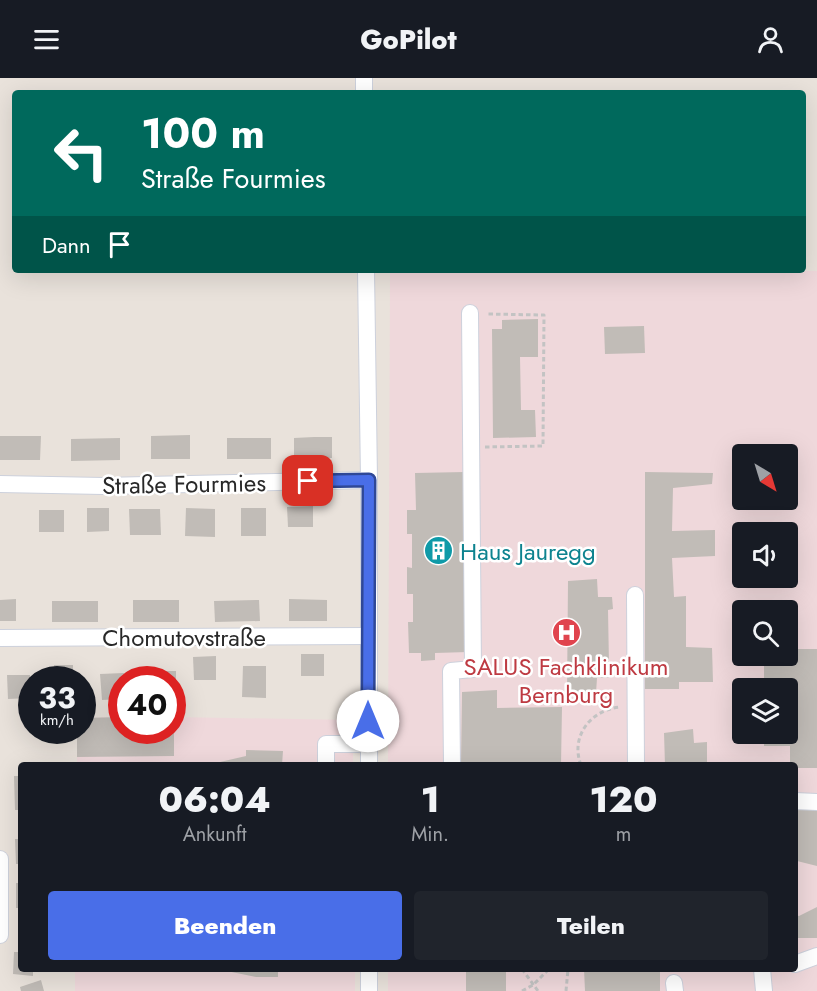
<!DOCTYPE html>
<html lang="de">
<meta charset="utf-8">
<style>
body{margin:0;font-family:Jost,sans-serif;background:#20242c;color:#f1f3f6;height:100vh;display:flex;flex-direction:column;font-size:22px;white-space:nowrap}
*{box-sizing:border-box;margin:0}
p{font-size:20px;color:#9ea1a6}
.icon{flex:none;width:33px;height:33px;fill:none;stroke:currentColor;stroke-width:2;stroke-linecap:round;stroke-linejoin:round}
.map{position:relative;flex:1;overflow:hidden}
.drawer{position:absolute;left:18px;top:684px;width:780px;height:210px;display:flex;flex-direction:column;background:#171b24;border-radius:6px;box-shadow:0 6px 24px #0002}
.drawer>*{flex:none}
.hud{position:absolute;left:12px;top:12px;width:794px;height:183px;border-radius:6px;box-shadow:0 6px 24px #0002;background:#00695c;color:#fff;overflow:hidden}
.needle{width:39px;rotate:142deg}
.tools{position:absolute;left:732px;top:366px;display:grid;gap:12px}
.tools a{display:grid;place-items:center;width:66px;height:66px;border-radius:6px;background:#171b24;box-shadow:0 6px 24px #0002;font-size:30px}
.speed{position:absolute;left:18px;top:588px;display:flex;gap:12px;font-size:30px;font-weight:700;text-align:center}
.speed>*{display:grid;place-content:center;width:78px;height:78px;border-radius:50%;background:#171b24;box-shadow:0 6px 24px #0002;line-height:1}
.speed small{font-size:15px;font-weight:400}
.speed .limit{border:9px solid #d22;background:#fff;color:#111}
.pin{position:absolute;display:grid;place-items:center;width:51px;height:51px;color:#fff;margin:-26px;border-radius:12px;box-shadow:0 3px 9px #0006}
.me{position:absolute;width:66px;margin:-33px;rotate:0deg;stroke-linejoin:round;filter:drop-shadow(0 0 4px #0008)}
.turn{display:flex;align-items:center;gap:21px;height:126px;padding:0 30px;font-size:27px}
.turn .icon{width:78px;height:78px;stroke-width:2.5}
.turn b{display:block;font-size:42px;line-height:51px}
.then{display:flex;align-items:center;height:57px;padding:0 30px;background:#0003;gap:12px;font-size:22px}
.eta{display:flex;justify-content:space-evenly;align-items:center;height:102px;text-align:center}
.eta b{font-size:36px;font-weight:800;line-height:42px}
.action{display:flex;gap:12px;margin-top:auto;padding:12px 30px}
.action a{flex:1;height:69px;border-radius:6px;background:#496ee8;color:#fff;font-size:24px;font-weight:800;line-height:69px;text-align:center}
.action a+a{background:#20242c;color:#f1f3f6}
header{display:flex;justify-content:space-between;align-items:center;height:78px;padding:0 30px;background:#171b24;font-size:27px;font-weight:800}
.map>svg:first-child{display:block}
</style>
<header><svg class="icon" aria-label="menu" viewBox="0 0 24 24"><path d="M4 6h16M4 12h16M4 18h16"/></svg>GoPilot<svg class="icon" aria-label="person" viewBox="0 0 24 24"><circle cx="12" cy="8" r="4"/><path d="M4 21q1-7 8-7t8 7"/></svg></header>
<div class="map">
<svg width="817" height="913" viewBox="0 0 817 913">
<rect width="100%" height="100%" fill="#e9e2db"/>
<!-- medical -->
<g fill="#efd8db" fill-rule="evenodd">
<path d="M817,193v720h-429v-22h407v-204h-407l2,-493zM742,376h46v46h-46zM742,454h46v46h-46zM742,532h46v46h-46zM742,610h46v46h-46z"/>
<path d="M121,639l1,13h50l1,-13 180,3v45h-276v-34l5,-1 1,-12z"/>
<rect x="75" y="891" width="280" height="22"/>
</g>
<!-- building -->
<g fill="#c1bcb7">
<path d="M538,241v38h-18l1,53h14l1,27 -43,1 -1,-109h10v-9z"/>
<path d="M644,248l1,27 -40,1 -1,-27z"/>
<path d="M190,357v24h-39v-23z"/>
<path d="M0,358h41l-1,24h-40z"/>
<path d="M314,359h18v21l-38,1v-21z"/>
<path d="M120,360v22l-49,1v-22z"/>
<rect x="227" y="360" width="44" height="21"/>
<path d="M465,394l3,180 -33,1v7l-14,1v-8h-12l-1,-31h5v-28h-6v-27l5,1v-34h-5v-24h9l-1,-37z"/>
<path d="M645,394l68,1 -1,11 -39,4 -1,43 43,-1v26l-43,2 2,39 12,-1v51l26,1 1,34h-34v7h-34z"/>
<path d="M313,428v21h-25l-1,-20z"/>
<path d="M87,430h22v23l-22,1z"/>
<path d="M186,430l29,1v28l-30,-1z"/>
<rect x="241" y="430" width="25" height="28"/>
<path d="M129,431h31l1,26h-31z"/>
<rect x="39" y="432" width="25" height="22"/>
<path d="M597,501l1,18h14l1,12 -5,1 1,55 5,1v11l-17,1 -1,15 -29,2 1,-114z"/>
<path d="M16,521v22h-16v-21z"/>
<path d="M289,521l38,1v21h-38z"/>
<rect x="133" y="522" width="46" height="22"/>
<path d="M259,522l1,21 -45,1 -1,-21z"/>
<rect x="52" y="523" width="46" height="21"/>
<path d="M788,571h29v119h-22v-3h-5v-19h-26v-12h24v-46h-24v-32h24z"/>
<rect x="301" y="576" width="23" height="22"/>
<path d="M216,578v24h-22l-1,-23z"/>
<rect x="54" y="587" width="19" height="15"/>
<path d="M243,588h23v32l-24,-1z"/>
<path d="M150,593h26v26h-4v-17h-22z"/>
<path d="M124,595l1,7h-3v19l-20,1 -2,-26z"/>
<path d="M7,597h23v23l-22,1z"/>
<path d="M497,612v18l65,-1 -1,58h-100l1,-73z"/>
<path d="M122,639v13h52v26l-97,1v-27h5v-12z"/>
<path d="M693,651l1,14 13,-1v23h-42l-1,-32z"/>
<path d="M246,672l37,1 -1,14h-67l5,-3 26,-6z"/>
<path d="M14,698h7v34h-6z"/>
<path d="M795,730h22v58l-20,-5 -2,4z"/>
<path d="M15,761h6v25h-5z"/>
<rect x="16" y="805" width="5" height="25"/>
<path d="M817,829v31h-22v-23l4,1z"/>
<path d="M14,874h7v17h12v7l-20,-2z"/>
<path d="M217,891h61v8h-22z"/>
<rect x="466" y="891" width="40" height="22"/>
<path d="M584,891h76v22h-75z"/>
<path d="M41,902l3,11h-23l-1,-4z"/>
</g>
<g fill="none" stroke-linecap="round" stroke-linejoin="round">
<defs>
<g id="minor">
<path d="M364,0v15"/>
<path d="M366,192l3,210v285"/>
<path d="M0,406l103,2 266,-6"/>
<path d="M635,517l1,170"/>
<path d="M0,560l368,-2"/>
<path d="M326,687v-21h42"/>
<path d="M452,687l-1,-94 22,-2 -3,-356"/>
<path d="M795,723l22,1"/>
<path d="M0,781v76"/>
<path d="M795,886l22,-8"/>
<path d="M369,891v22"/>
<path d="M762,891l2,22"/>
<path d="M674,905l1,8"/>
</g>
</defs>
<!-- minor casing -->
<use href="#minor" stroke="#cdd1dc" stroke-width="18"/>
<!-- path -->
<g stroke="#c3c3c3" stroke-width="3" stroke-dasharray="4.5 3" stroke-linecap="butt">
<path d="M485,369l58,-1 1,-131 -57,-1"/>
<path d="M581,687c-11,-28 9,-55 39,-58"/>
<path d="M522,891l16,22"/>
<path d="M522,913l11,-6 16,-16"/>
<path d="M566,913l2,-22"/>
</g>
<!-- minor -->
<use href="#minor" stroke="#fff" stroke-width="16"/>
</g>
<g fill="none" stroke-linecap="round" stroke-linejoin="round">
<defs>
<path id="route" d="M308,403l61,-1 -1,241"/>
</defs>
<!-- route casing -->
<use href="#route" stroke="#2f4897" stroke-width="15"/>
<!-- route -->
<use href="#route" stroke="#496ee8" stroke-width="10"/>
</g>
<!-- icons -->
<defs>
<symbol id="building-disc" viewBox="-11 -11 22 22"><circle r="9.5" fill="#0f9aa8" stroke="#fff"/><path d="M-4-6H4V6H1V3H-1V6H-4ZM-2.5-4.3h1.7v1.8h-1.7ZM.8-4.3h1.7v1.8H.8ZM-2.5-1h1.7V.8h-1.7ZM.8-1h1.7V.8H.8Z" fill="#fff"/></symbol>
<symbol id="hospital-disc" viewBox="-11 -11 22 22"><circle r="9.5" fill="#e0444e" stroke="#fff"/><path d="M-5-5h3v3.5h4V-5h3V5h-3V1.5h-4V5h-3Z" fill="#fff"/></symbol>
</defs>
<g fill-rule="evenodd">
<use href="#building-disc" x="422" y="456" width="33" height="33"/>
<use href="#hospital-disc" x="550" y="538" width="33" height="33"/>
</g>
<g text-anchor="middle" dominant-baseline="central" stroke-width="5" stroke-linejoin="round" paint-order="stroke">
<!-- street labels -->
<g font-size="24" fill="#282828" stroke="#fff">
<text transform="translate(184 406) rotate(-1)">Straße Fourmies</text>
<text x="184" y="559">Chomutovstraße</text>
</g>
<!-- culture labels -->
<g font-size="24" fill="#0d838f" stroke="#fff" text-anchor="start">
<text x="460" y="473">Haus Jauregg</text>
</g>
<!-- health labels -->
<g font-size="24" fill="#be3a42" stroke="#fff">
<text x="566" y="588">SALUS Fachklinikum<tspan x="566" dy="28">Bernburg</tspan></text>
</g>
</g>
</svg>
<div class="tools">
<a><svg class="needle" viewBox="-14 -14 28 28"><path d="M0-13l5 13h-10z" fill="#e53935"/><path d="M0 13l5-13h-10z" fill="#9ea1a6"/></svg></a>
<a><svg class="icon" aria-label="sound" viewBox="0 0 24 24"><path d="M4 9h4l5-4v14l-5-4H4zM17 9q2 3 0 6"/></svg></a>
<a><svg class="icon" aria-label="search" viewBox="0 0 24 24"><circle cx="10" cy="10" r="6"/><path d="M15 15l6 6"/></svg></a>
<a><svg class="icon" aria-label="layers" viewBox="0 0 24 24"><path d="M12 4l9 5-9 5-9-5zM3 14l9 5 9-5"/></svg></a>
</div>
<div class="speed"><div>33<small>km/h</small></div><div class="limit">40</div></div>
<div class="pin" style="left:308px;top:403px;background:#d93025"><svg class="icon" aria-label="arrive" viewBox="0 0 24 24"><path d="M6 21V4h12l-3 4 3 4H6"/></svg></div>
<svg class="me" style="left:368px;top:643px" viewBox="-20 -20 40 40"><circle r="19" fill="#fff"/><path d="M0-13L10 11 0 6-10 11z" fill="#496ee8"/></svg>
<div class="hud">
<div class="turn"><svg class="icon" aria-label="left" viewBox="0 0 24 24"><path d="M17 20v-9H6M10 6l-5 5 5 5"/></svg><div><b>100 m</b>Straße Fourmies</div></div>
<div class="then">Dann<svg class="icon" aria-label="arrive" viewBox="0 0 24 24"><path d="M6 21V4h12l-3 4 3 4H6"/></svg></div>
</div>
<section class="drawer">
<div class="eta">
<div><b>06:04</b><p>Ankunft</p></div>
<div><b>1</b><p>Min.</p></div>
<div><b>120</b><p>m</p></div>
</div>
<div class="action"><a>Beenden</a><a>Teilen</a></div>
</section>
</div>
